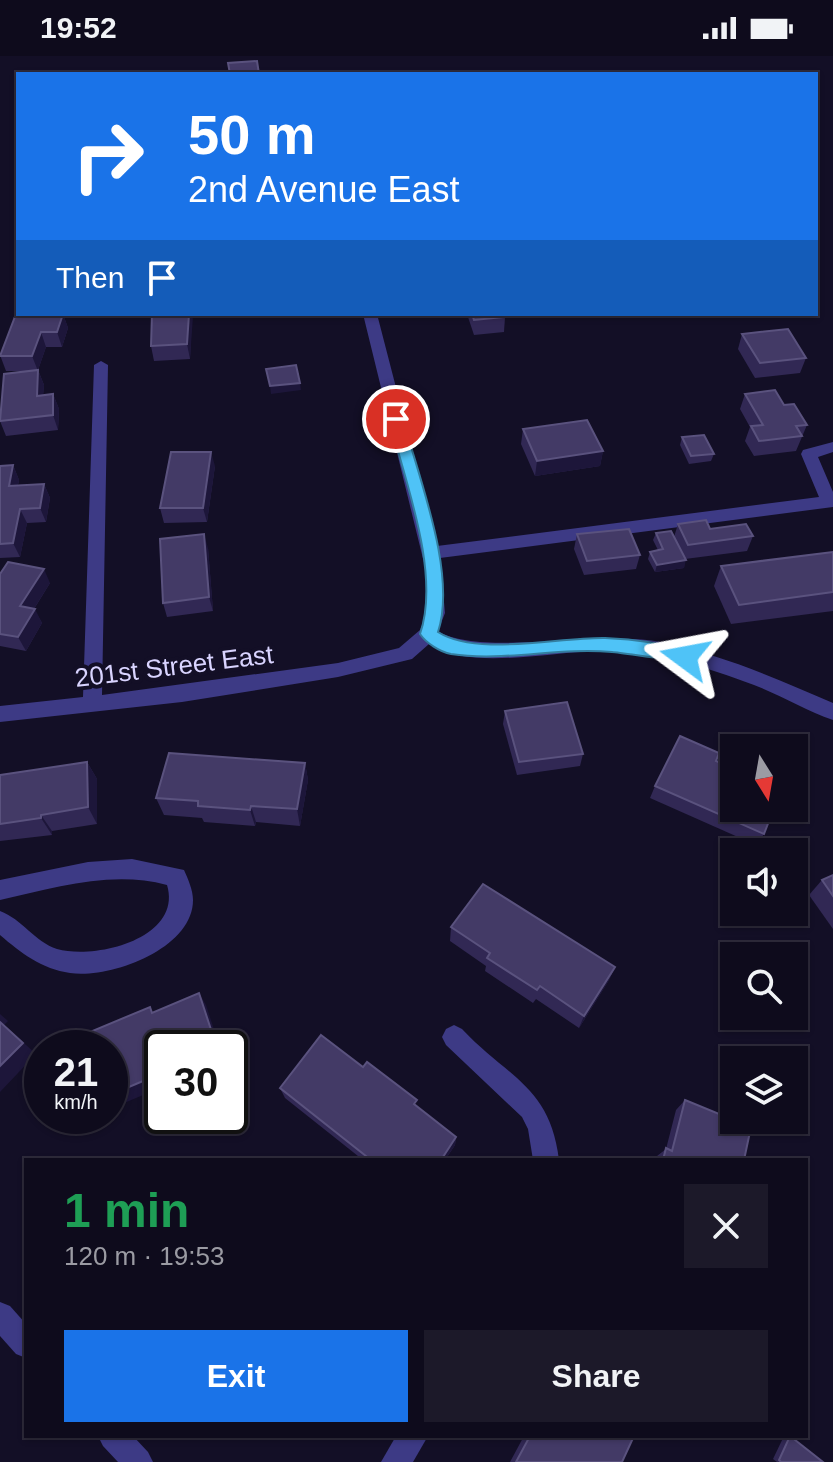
<!DOCTYPE html>
<meta charset="utf-8">
<style>
body{margin:0;font-family:Helvetica,sans-serif;background:#1c1929;color:#f1f3f6;height:100vh;display:flex;flex-direction:column;font-size:30px;white-space:nowrap}
*{box-sizing:border-box;margin:0}
p{font-size:26px;color:#9b9ba3}
.icon{flex:none;width:44px;height:44px;fill:none;stroke:currentColor;stroke-width:2;stroke-linecap:round;stroke-linejoin:round}
.map{position:relative;flex:1;overflow:hidden}
.drawer{position:absolute;left:24px;top:1102px;width:784px;height:280px;display:flex;flex-direction:column;background:#0e0b1c;border-radius:0px;box-shadow:0 2px 6px #0004,0 0 0 2px #2e2b3b}
.drawer>*{flex:none}
.guide{position:absolute;left:16px;top:16px;width:802px;height:244px;border-radius:0px;box-shadow:0 2px 6px #0004,0 0 0 2px #2e2b3b;background:#1a73e8;color:#fff;overflow:hidden}
.needle{width:52px;rotate:169deg}
.tools{position:absolute;left:720px;top:678px;display:grid;gap:16px}
.tools a{display:grid;place-items:center;width:88px;height:88px;border-radius:0px;background:#0e0b1c;box-shadow:0 2px 6px #0004,0 0 0 2px #2e2b3b;font-size:40px}
.speed{position:absolute;left:24px;top:974px;display:flex;gap:16px;font-size:40px;font-weight:700;text-align:center}
.speed>*{display:grid;place-content:center;width:104px;height:104px;border-radius:50%;background:#0e0b1c;box-shadow:0 2px 6px #0004,0 0 0 2px #2e2b3b;line-height:1}
.speed small{font-size:20px;font-weight:400}
.speed .limit{border:4px solid #111;border-radius:12px;background:#fff;color:#111}
.pin{position:absolute;display:grid;place-items:center;width:68px;height:68px;color:#fff;margin:-34px;border:4px solid #fff;border-radius:50%;box-shadow:0 2px 8px #0007}
.me{position:absolute;width:88px;margin:-44px;rotate:283deg;stroke-linejoin:round;filter:drop-shadow(0 0 6px #0008)}
.turn{display:flex;align-items:center;gap:28px;height:168px;padding:0 40px;font-size:36px}
.turn .icon{width:104px;height:104px;stroke-width:2.5}
.turn b{display:block;font-size:56px;line-height:68px}
.then{display:flex;align-items:center;height:76px;padding:0 40px;background:#0003;gap:16px;font-size:30px}
.round{display:grid;place-items:center;flex:none;width:84px;height:84px;border-radius:0px;background:#1c1929}
.overview{display:flex;align-items:center;justify-content:space-between;height:136px;padding:0 40px}
h1{font-size:48px;font-weight:700;line-height:60px;color:#1e9e55}
.cta{display:flex;gap:16px;margin-top:auto;padding:16px 40px}
.cta a{flex:1;height:92px;border-radius:0px;background:#1a73e8;color:#fff;font-size:32px;font-weight:700;line-height:92px;text-align:center}
.cta a+a{background:#1c1929;color:#f1f3f6}
.status{display:flex;justify-content:space-between;align-items:center;height:56px;padding:0 40px;background:#0e0b1c;direction:ltr}
.status svg{height:22px;fill:currentColor}
.map>svg:first-child{display:block}
</style>
<div class="status"><b>19:52</b><svg viewBox="0 0 49 12"><path d="M0 12V9h3v3zM5 12V6h3v6zM10 12V3h3v9zM15 12V0h3v12zM26 1h20v11H26zM47 4h2v5h-2z"/></svg></div>
<div class="map">
<svg width="833" height="1406" viewBox="0 0 833 1406">
<rect width="100%" height="100%" fill="#130f26"/>
<g fill="none" stroke-linecap="round" stroke-linejoin="round">
<!-- minor -->
<g fill="#3d3a85" fill-rule="evenodd">
<path d="M363,258h14l60,232 382,-49 -18,-43 2,-4 30,-8v10l-15,5 15,35v15l-393,51 5,55 -7,18c40,26 165,-1 223,11 59,12 117,37 172,61v17c-27,-9 -52,-25 -79,-35 -47,-18 -99,-33 -149,-34 -51,-1 -133,21 -176,-7l-17,15 -74,18 -156,25 -182,20v-16l83,-9 11,-332 7,-4 7,4 -6,330 236,-32 61,-15 21,-18 7,-17 -1,-42z"/>
<path d="M132,803l52,11c4,9 9,20 9,30 0,49 -83,79 -123,73 -28,-4 -49,-20 -70,-38v-24c22,8 35,31 57,38 39,11 126,-11 110,-64 -56,-15 -112,3 -167,15v-20l88,-18z"/>
<path d="M454,969l8,4c46,49 88,57 97,131h-26l-5,-31 -6,-12 -76,-72 -4,-8 4,-8z"/>
<path d="M0,1246l10,4 16,18v34l-10,-4 -16,-18z"/>
<path d="M98,1380h35l15,16 5,10h-35l-15,-16z"/>
<path d="M396,1380h32l-15,26h-32z"/>
</g>
</g>
<!-- wall -->
<g fill="#312854">
<path d="M63,258l5,14 -6,19h-16l-8,23 6,15 -1,10 10,-1 6,15 -1,21 -52,6 -6,-15 30,-50h-24l-6,-16z"/>
<path d="M152,258h40l-2,45 -36,2 -3,-15z"/>
<path d="M467,258h37l1,3 -1,15 -30,3z"/>
<path d="M742,278l64,24 -6,15 -45,5 -17,-29z"/>
<path d="M745,338l39,11 23,20 -11,26 -42,5 -9,-15 5,-14 -10,-18z"/>
<path d="M523,373l80,22 -3,15 -65,10 -14,-32z"/>
<path d="M682,381l32,17 -3,7 -22,3 -9,-19z"/>
<path d="M13,409l6,15 -1,5 26,-1 6,14 -4,24 -19,1 -7,34 -20,1v-92z"/>
<path d="M215,410l-8,56 -43,1 -4,-15z"/>
<path d="M678,468l32,5 43,7 -6,15 -62,8 -1,9 -29,4 -7,-13 2,-7 8,-2 -5,-10 3,-7 18,4z"/>
<path d="M577,478l63,21 -4,14 -52,6 -10,-26z"/>
<path d="M208,492l5,63 -46,6 -4,-14z"/>
<path d="M833,496v59l-102,13 -17,-38 7,-20z"/>
<path d="M0,518l50,9 -16,26 8,14 -16,28 -26,-5z"/>
<path d="M505,655l78,43 -3,12 -63,9 -14,-51z"/>
<path d="M716,705l48,73 -8,11 -106,-47 5,-12z"/>
<path d="M87,706l10,17v45l-45,7v4l-52,6v-66z"/>
<path d="M305,707l3,17 -8,46 -44,-4 -1,4 -51,-4 -2,-4 -38,-3 -8,-17z"/>
<path d="M833,819v54l-24,-34 13,-15z"/>
<path d="M451,871l164,40 -6,13 -30,48 -43,-29 -3,4 -48,-32 1,-5 -36,-25z"/>
<path d="M280,1032l137,19 39,30 -1,8 -10,15h-82l-78,-62z"/>
<path d="M685,1044l59,60h-88l1,-4 9,-7 10,-39z"/>
<path d="M524,1380h110l-12,26h-112z"/>
<path d="M784,1380h6l33,26h-46l-4,-3z"/>
</g>
<!-- shaded-wall -->
<g fill="#1d163a">
<path d="M63,258l5,14 -6,19 -5,-15z"/>
<path d="M189,258h3l1,2 -3,43 -3,-15z"/>
<path d="M41,276l5,15 -8,23 6,15 -2,26 -5,-15 1,-25 -6,-15z"/>
<path d="M300,327l1,7 -30,4 -1,-8z"/>
<path d="M53,338l6,15 -1,21 -5,-15z"/>
<path d="M603,395l-3,15 -65,10 2,-15z"/>
<path d="M211,396l4,14 -8,56 -4,-14z"/>
<path d="M13,409l6,15 -4,20 -6,-14z"/>
<path d="M44,428l6,14 -4,24 -6,-14z"/>
<path d="M20,453l7,14 -7,34 -7,-14z"/>
<path d="M204,478l4,14 5,63 -4,-14z"/>
<path d="M686,504l-2,8 -29,4 2,-7z"/>
<path d="M44,513l6,14 -23,37 -7,-14z"/>
<path d="M35,553l7,14 -16,28 -8,-14z"/>
<path d="M87,706l10,17v45l-9,-17z"/>
<path d="M305,707l3,17 -8,46 -3,-17z"/>
<path d="M251,750l5,16 -1,4 -5,-16z"/>
<path d="M41,759l11,16v4l-11,-17z"/>
<path d="M615,911l-6,13 -30,48 5,-12z"/>
<path d="M199,937l7,12 14,43h-3z"/>
<path d="M0,958l8,7 -4,4 32,29 -36,38z"/>
<path d="M162,1017v14l-52,22v-14z"/>
<path d="M61,1060h34l-30,12 -13,-8z"/>
<path d="M456,1081l-1,8 -10,15h-4z"/>
</g>
<!-- building -->
<g fill="#433a66" stroke="#5a527e" stroke-width="2">
<path d="M257,5l2,13h-29l-2,-11z"/>
<path d="M16,258h47l-6,18h-16l-9,24h-32z"/>
<path d="M152,258h37l-2,30 -36,2z"/>
<path d="M472,258h32l1,3 -31,3z"/>
<path d="M788,273l18,29 -46,5 -18,-29z"/>
<path d="M296,309l4,18 -30,3 -4,-17z"/>
<path d="M38,314l-1,26 16,-2v21l-53,6 4,-47z"/>
<path d="M775,334l9,15 10,-1 13,21 -11,1 6,10 -43,5 -8,-15 12,-1 -18,-31z"/>
<path d="M587,364l16,31 -66,10 -14,-32z"/>
<path d="M704,379l10,19 -23,2 -9,-19z"/>
<path d="M171,396h40l-8,56h-43z"/>
<path d="M13,409l-4,21 35,-2 -4,24 -20,1 -7,34 -13,1v-78z"/>
<path d="M706,464l4,9 36,-5 7,12 -65,9 -10,-21z"/>
<path d="M629,473l11,26 -53,6 -10,-27z"/>
<path d="M671,475l15,29 -29,5 -7,-13 13,-3 -7,-16z"/>
<path d="M204,478l5,63 -46,6 -3,-64z"/>
<path d="M833,496v40l-94,13 -18,-39z"/>
<path d="M8,506l36,7 -24,37 15,3 -17,28 -18,-3v-60z"/>
<path d="M567,646l16,52 -64,8 -14,-51z"/>
<path d="M680,680l39,17 -3,8 18,8v39h40l-10,26 -109,-48z"/>
<path d="M169,697l136,10 -8,46 -46,-3 -1,4 -52,-4v-5l-42,-3z"/>
<path d="M87,706l1,45 -47,8v3l-41,6v-49z"/>
<path d="M833,819v21l-11,-16z"/>
<path d="M483,828l132,83 -31,49 -44,-30 -3,4 -50,-32 3,-5 -39,-26z"/>
<path d="M199,937l18,55h-55v25l-52,22v-47h-45l27,-11 -2,-5 60,-25 2,6z"/>
<path d="M0,966l23,21 -23,23z"/>
<path d="M321,979l42,32 4,-5 50,38 -3,4 42,33 -15,23h-70l-91,-72z"/>
<path d="M42,1001v17l-4,-15z"/>
<path d="M685,1044l66,27 -7,33h-81l3,-12 6,3z"/>
<path d="M530,1380h104l-12,26h-106z"/>
<path d="M790,1380l33,26h-42l-2,-2z"/>
</g>
<!-- route -->
<path fill="#4fc3f7" stroke="#337fa1" stroke-width="2" d="M396,359l7,4c16,60 54,155 35,213 39,25 120,5 167,6 29,1 58,5 86,14l2,5 -2,4c-4,2 -67,-8 -79,-9 -54,-5 -108,10 -161,2 -11,-2 -25,-11 -31,-20 21,-60 -15,-153 -31,-215z"/>
<g text-anchor="middle" dominant-baseline="central" stroke-width="8" stroke-linejoin="round" paint-order="stroke">
<!-- street labels -->
<g font-size="26" fill="#d9d4ff" stroke="#130f26">
<text transform="translate(174 610) rotate(-7)">201st Street East</text>
</g>
</g>
</svg>
<div class="tools">
<a><svg class="needle" viewBox="-14 -14 28 28"><path d="M0-13l5 13h-10z" fill="#e53935"/><path d="M0 13l5-13h-10z" fill="#9b9ba3"/></svg></a>
<a><svg class="icon" aria-label="sound" viewBox="0 0 24 24"><path d="M4 9h4l5-4v14l-5-4H4zM17 9q2 3 0 6"/></svg></a>
<a><svg class="icon" aria-label="search" viewBox="0 0 24 24"><circle cx="10" cy="10" r="6"/><path d="M15 15l6 6"/></svg></a>
<a><svg class="icon" aria-label="layers" viewBox="0 0 24 24"><path d="M12 4l9 5-9 5-9-5zM3 14l9 5 9-5"/></svg></a>
</div>
<div class="speed"><div>21<small>km/h</small></div><div class="limit">30</div></div>
<div class="pin" style="left:396px;top:363px;background:#d93025"><svg class="icon" aria-label="arrive" viewBox="0 0 24 24"><path d="M6 21V4h12l-3 4 3 4H6"/></svg></div>
<svg class="me" style="left:685px;top:601px" viewBox="-20 -20 40 40"><path d="M0-17L14 15 0 8-14 15z" fill="#4fc3f7" stroke="#fff" stroke-width="4"/></svg>
<div class="guide">
<div class="turn"><svg class="icon" aria-label="right" viewBox="0 0 24 24"><path d="M7 20v-9h11M14 6l5 5-5 5"/></svg><div><b>50 m</b>2nd Avenue East</div></div>
<div class="then">Then<svg class="icon" aria-label="arrive" viewBox="0 0 24 24"><path d="M6 21V4h12l-3 4 3 4H6"/></svg></div>
</div>
<section class="drawer">
<div class="overview"><div><h1>1 min</h1><p>120 m · 19:53</p></div><a class="round"><svg class="icon" aria-label="close" viewBox="0 0 24 24"><path d="M6 6l12 12M18 6L6 18"/></svg></a></div>
<div class="cta"><a>Exit</a><a>Share</a></div>
</section>
</div>
